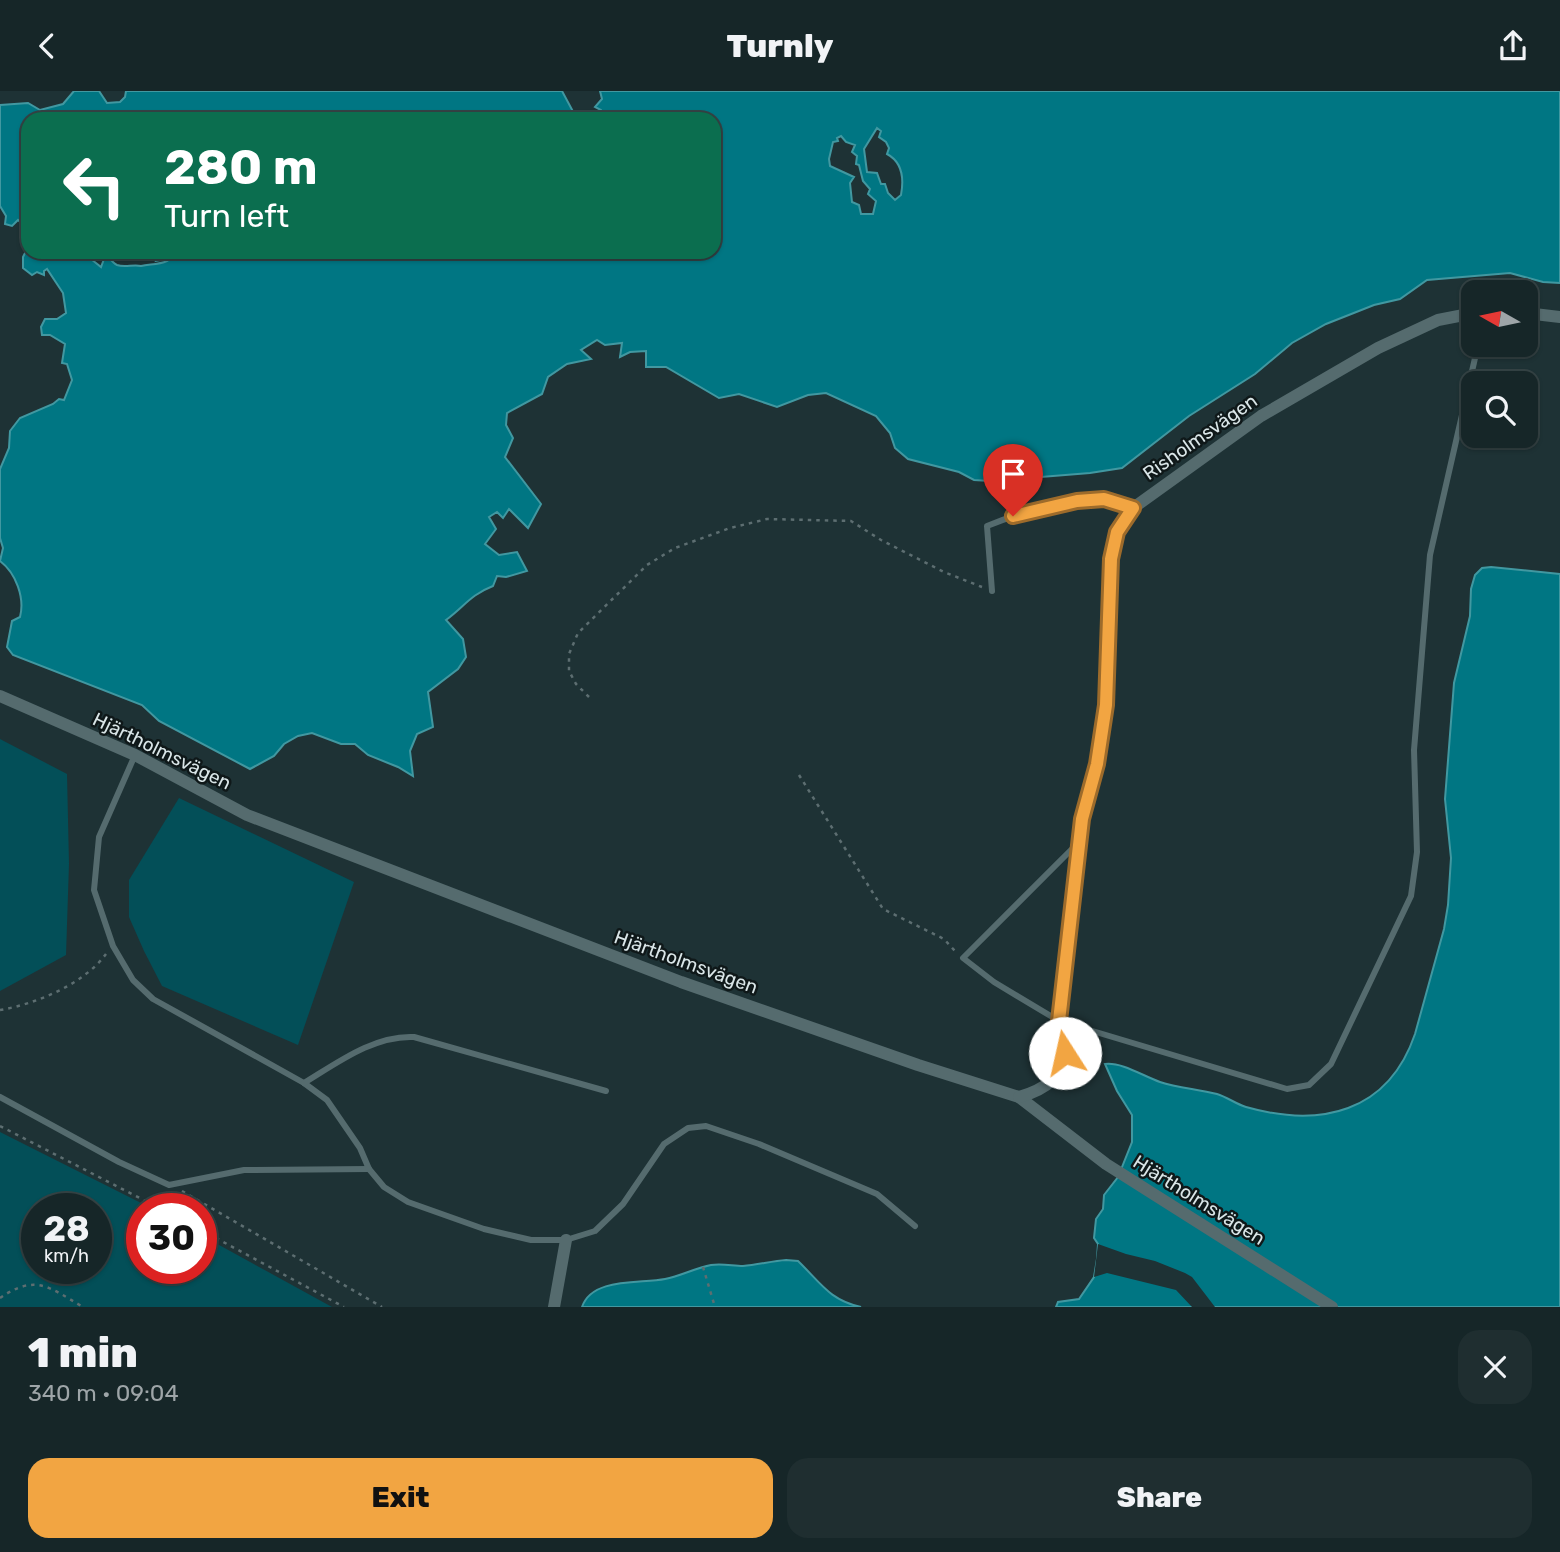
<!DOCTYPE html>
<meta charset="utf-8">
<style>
body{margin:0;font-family:Rubik,sans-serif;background:#1f2e30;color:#f1f3f6;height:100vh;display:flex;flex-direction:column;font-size:26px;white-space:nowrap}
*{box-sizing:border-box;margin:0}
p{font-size:23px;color:#9ea5a8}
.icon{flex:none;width:38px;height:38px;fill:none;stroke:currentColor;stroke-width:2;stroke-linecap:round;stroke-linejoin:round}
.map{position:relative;height:1216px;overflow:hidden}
.side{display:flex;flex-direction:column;background:#162628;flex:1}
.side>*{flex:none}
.banner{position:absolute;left:21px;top:21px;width:700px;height:147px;border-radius:21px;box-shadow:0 2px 5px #0004,0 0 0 2px #354345;background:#0b6e4f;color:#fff;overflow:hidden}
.needle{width:46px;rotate:279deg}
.fabs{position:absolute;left:1461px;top:189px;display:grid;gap:14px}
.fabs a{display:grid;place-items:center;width:77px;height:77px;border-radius:14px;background:#162628;box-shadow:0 2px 5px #0004,0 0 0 2px #354345;font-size:35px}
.speed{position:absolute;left:21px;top:1102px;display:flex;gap:14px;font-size:35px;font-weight:700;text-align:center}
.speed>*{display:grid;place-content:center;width:91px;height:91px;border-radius:50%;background:#162628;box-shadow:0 2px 5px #0004,0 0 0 2px #354345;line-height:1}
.speed small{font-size:18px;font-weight:400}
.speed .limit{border:10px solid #d22;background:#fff;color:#111}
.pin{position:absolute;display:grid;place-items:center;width:60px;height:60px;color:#fff;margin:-72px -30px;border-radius:50% 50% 50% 0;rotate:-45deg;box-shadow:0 0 7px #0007}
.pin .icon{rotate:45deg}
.me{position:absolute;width:77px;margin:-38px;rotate:350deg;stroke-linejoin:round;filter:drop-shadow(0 0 5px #0008)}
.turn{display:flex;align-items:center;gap:24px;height:147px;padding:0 28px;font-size:32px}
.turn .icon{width:91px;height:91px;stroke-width:2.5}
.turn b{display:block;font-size:49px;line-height:60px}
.round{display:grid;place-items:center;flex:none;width:74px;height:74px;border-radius:21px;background:#1f2e30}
.overview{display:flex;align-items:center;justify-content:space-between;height:119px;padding:0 28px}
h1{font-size:42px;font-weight:800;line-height:52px}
.cta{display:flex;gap:14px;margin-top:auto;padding:14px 28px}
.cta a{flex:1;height:80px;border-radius:21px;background:#f2a542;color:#111;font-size:28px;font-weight:800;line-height:80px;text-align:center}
.cta a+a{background:#1f2e30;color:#f1f3f6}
header{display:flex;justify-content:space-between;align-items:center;height:91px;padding:0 28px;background:#162628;font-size:32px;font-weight:800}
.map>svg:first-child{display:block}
</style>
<header><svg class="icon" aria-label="back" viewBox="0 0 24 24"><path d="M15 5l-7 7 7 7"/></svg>Turnly<svg class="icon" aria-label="share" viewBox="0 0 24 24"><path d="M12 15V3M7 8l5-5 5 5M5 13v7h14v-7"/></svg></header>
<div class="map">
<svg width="1560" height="1216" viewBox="0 0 1560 1216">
<rect width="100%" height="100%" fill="#1e3235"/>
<!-- green -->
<g fill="#034f58" fill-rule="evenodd">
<path d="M0,648l67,35 2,90 -3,91 -66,36z"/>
<path d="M179,707l175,84 -56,163 -136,-59 -18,-35 -15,-34v-37z"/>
<path d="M0,1041l153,77h-11v60h59v-34l131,72h-332zM37,1118h59v60h-59z"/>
</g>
<!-- water -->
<g fill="#007683" stroke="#4198a1" stroke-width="2" fill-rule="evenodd">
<path d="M74,0h25l8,12 13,-1 5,-5 1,-6h436l15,28h-549v110l-10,-9 -6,6 -7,-2 1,-8 -6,-10v-101l28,-2 12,7 23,-6z"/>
<path d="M600,0h960v192l-17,-1 -33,-9 -83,7 -27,19 -26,6 -48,19 -34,19 -37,31 -66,42 -67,52 -32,5 -100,8 -16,-1 -15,-8 -51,-13 -13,-11 -5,-15 -14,-17 -50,-23 -18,2 -31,12 -38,-13 -20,4 -53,-31h-20v-16l-16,1 -10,5 2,-14 -17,2 -8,-5 -16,10 10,9 -24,5 -19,13 -6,17 -35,19 -1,12 7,13 -8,19 36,47 -13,24 -19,-19 -6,9 -6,-6 -8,5 7,12 -11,15 14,11 18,-3 10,19 -21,6 -9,-1 -4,10c-23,9 -28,20 -47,34l17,19 3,18 -8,12 -30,23 5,35 -16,7 -7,17 3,25 -15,-9 -30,-12 -13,-11h-14l-29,-11 -14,3 -14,8 -10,12 -24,13 -91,-48 -17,-16 -129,-50 -6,-8 5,-26 8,-4c5,-19 -4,-44 -20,-56l3,-13 -3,-10v-69l9,-21 1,-17 10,-13 33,-14 6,-5 5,1 8,-20 -5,-16 -5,-1 3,-19 -15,-9h-8l-1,-8 4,-8h12l9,-6 -3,-20 -16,-24 -3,2v4l-7,-3 -5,3 -9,-7v-11l2,-4 48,-1 12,8 6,-1 10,8 3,-8 -13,-6 13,-1c4,3 7,10 13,13 8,3 16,-1 24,1 9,-2 17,-1 26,-5l-2,-2 -9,2 3,-9h555v-133h-114l1,-9 -6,-3 7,-8zM877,37l4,3 -2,6 7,5 3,6 -2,6c15,8 17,25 14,41l-6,5 -7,-7 -3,-9h-4l-4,-11 -10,-1 -3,-23zM841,45l5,6 9,3 -3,7 5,4 -1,8 3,1 4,16 7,8 -2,5 8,7 -3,13h-12l-2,-9 -7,-3 -2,-19 4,-6 -24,-11 -1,-7 4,-17 5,-1 -1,-3z"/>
<path d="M1491,476l69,7v733h-504l2,-5 21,-3 15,-22 3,-18 1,-15 -4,-6 2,-19 7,-10 1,-14 14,-18 14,-35v-27l-15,-24 -12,-27c17,-2 38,12 55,18 18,6 38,7 57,12 10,3 19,10 29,13 74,21 142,6 169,-73l29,-105 4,-24 3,-47 -6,-59 9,-116 16,-67 1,-27 4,-14 7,-7z"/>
<path d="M786,1169l12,1c22,21 31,39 63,46h-279c10,-30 58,-23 83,-28 16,-3 30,-11 46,-14 11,-2 22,1 32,1 14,-1 29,-5 43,-6z"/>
</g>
<!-- pier -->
<path fill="#1e3235" d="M1098,1153l28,10 29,7 30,12 7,4 23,30h-23l-16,-17 -69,-17 -13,4z"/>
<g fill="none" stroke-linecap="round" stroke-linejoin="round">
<!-- path -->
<g stroke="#5d6e71" stroke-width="2.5" stroke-dasharray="3.5 5" stroke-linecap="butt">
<path d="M589,606l-13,-13 -7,-13v-17l9,-21 69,-68 28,-17 55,-20 37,-9 84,2 30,19 63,32 38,15"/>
<path d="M799,684l84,134 61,30 11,12"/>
<path d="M0,919c36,-6 84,-26 106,-56"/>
<path d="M0,1035l161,83"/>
<path d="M182,1100l200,116"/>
<path d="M201,1139l143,77"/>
<path d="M703,1176l12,40"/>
<path d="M0,1207c36,-25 50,-10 83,9"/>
</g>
<!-- lane -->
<g stroke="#556b6e" stroke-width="6">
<path d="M992,500l-5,-65c35,-14 76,-28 114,-27 11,1 22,6 32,9"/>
<path d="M135,664l-36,82 -5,53 19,56 20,34 20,19 151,84 23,17 33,48 9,21 15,18 24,15 76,27 47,11h35l29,-9 28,-27 41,-60 24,-16 18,-2 53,18 118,50 38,32"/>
<path d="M1079,751l-116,116 31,24 65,39 228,68 22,-4 22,-21 80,-168 6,-44 -3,-102 16,-195 48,-210"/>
<path d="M304,992c33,-20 70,-48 110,-46l192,54"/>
<path d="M0,1006l119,65 50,23 75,-15 125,-1"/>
</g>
<!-- street -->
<g stroke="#556b6e" stroke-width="12">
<path d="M1526,222l34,4"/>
<path d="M0,605l135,59 112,60 434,167 237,83 101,32 87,67 226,143"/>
<path d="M1019,1006c22,-6 43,-18 46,-43 1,-10 -4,-24 -6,-33l23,-202 15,-55 9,-59 5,-146 6,-27 16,-24 128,-92 117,-68 60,-28 36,-7"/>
<path d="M554,1216l12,-67"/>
</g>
</g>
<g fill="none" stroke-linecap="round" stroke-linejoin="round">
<defs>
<path id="route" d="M1013,425l64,-15 27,-2 29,9 -16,24 -6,27 -5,146 -9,59 -15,55 -23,202 6,32"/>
</defs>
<!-- route casing -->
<use href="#route" stroke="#9d6b2b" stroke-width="18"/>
<!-- route -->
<use href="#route" stroke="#f2a542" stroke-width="12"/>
</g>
<g text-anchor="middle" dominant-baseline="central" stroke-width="5" stroke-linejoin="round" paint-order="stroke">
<!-- street labels -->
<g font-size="19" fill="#dae6e8" stroke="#0f1819">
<text transform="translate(1200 346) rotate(-35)">Risholmsvägen</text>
<text transform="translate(162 660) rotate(26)">Hjärtholmsvägen</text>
<text transform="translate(686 871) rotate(20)">Hjärtholmsvägen</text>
<text transform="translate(1199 1109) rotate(32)">Hjärtholmsvägen</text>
</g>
</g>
</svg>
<div class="fabs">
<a><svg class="needle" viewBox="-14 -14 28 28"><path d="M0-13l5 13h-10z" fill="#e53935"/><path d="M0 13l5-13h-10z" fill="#9ea5a8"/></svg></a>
<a><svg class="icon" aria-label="search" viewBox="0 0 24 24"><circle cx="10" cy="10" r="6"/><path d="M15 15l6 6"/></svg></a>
</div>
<div class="speed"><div>28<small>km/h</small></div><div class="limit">30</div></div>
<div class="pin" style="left:1013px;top:425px;background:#d93025"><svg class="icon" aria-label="arrive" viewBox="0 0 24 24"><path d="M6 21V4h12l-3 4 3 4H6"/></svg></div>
<svg class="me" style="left:1065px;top:962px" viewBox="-20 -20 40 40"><circle r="19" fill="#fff"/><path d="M0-13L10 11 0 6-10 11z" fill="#f2a542"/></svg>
<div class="banner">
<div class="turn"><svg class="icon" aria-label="left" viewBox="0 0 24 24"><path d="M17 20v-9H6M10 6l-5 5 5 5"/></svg><div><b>280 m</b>Turn left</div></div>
</div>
</div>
<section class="side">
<div class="overview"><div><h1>1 min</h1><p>340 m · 09:04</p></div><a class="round"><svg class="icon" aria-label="close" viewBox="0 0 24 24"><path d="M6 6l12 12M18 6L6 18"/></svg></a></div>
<div class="cta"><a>Exit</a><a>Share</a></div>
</section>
